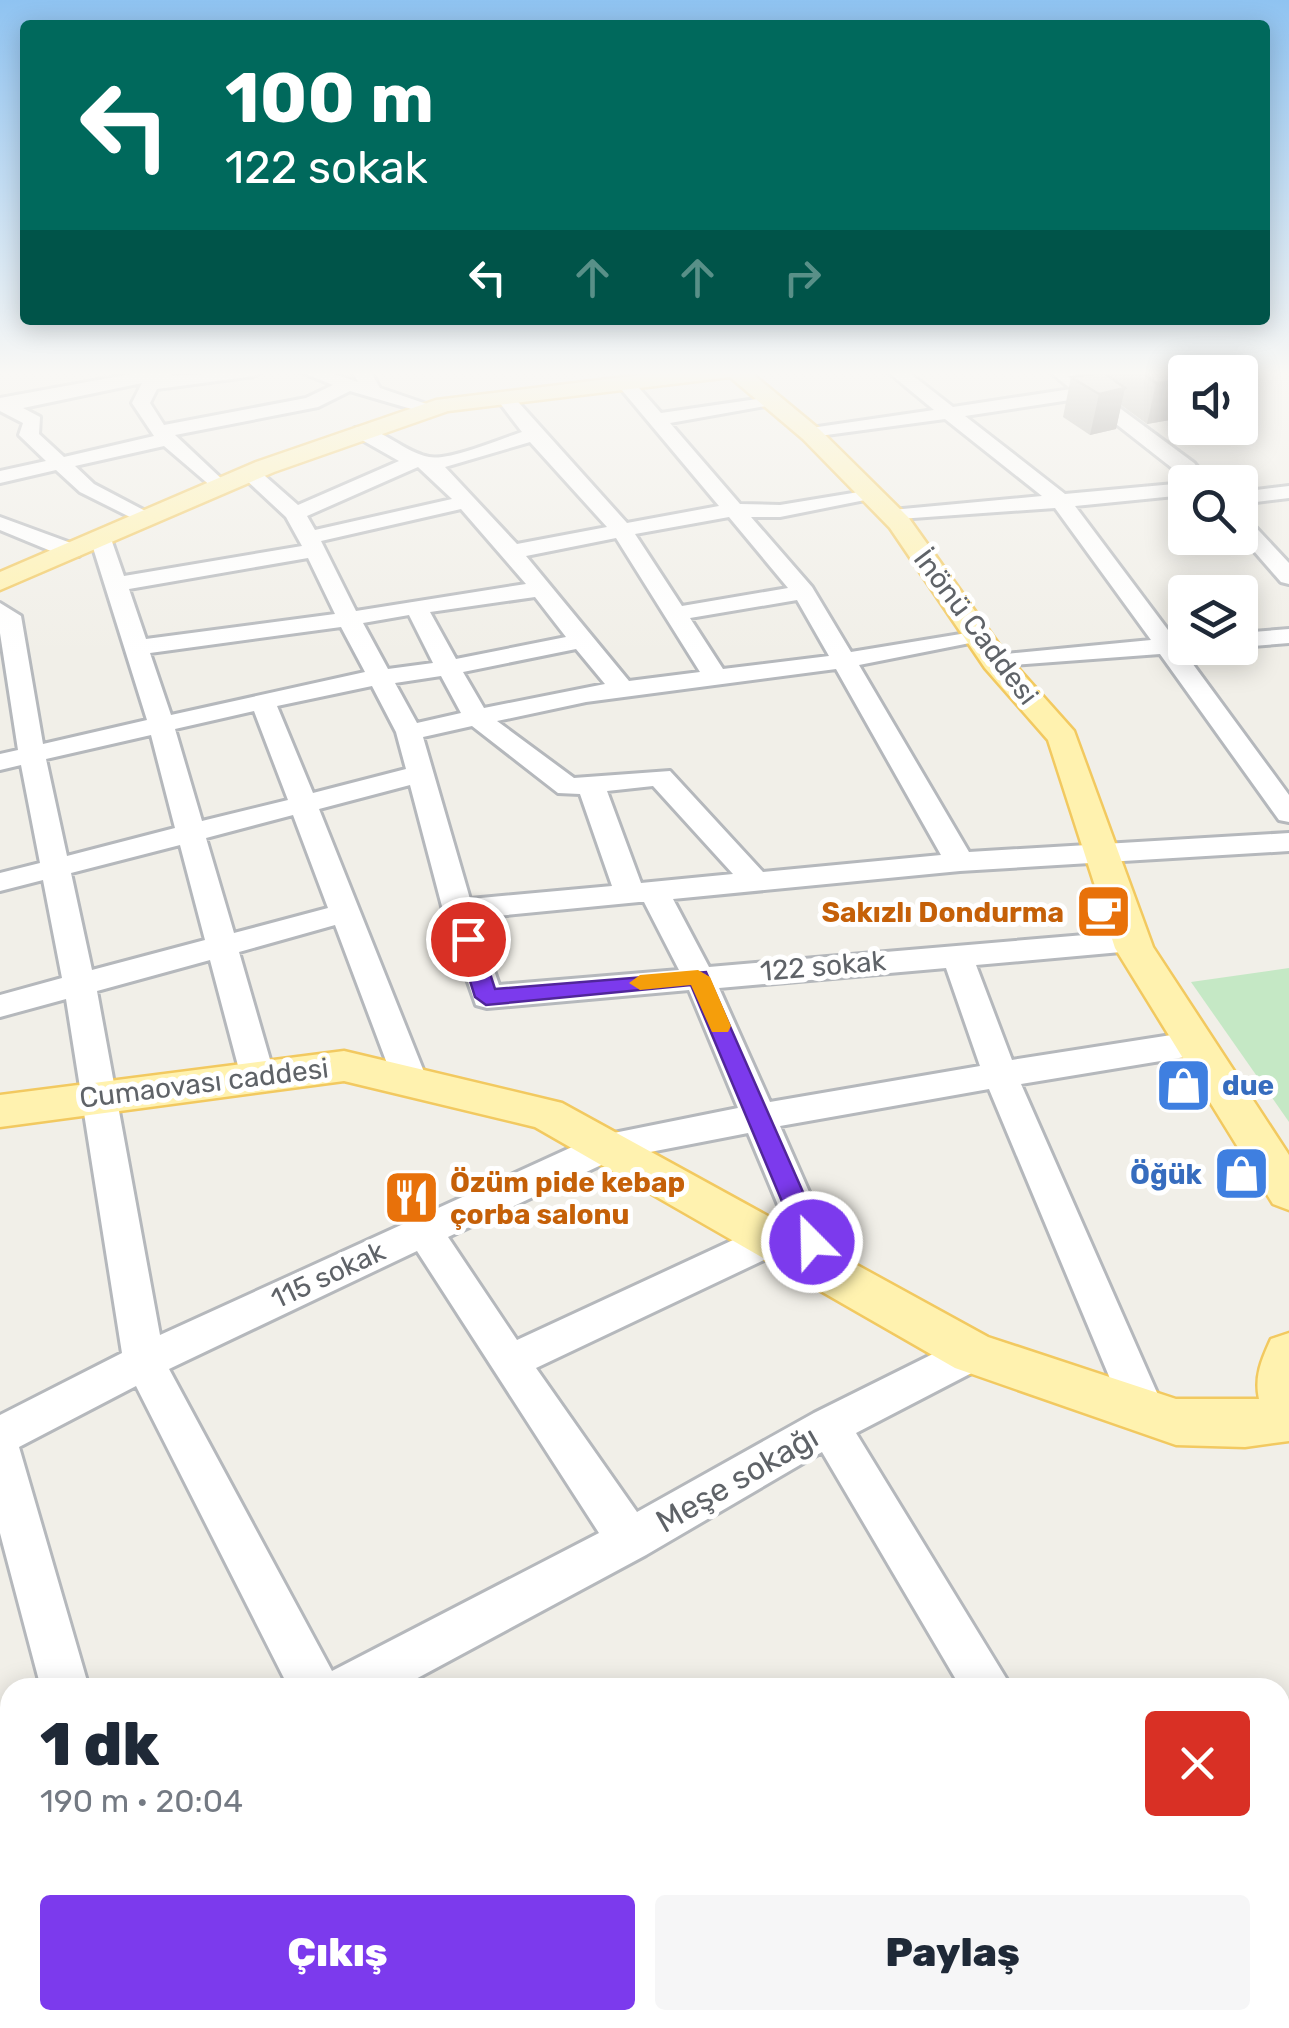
<!DOCTYPE html>
<html lang="tr">
<meta charset="utf-8">
<style>
body{margin:0;font-family:Rubik,sans-serif;background:#f6f6f7;color:#1f2937;height:100vh;display:flex;flex-direction:column;font-size:38px;white-space:nowrap}
*{box-sizing:border-box;margin:0}
p{font-size:32px;color:#747a83}
.icon{flex:none;width:55px;height:55px;fill:none;stroke:currentColor;stroke-width:2;stroke-linecap:round;stroke-linejoin:round}
.map{position:relative;flex:1;overflow:hidden}
.panel{position:absolute;left:0px;top:1678px;width:1290px;height:352px;display:flex;flex-direction:column;background:#fff;border-radius:30px 30px 0 0;box-shadow:0 5px 25px #0003}
.panel>*{flex:none}
.top-card{position:absolute;left:20px;top:20px;width:1250px;height:305px;border-radius:10px;box-shadow:0 5px 25px #0003;background:#00695c;color:#fff;overflow:hidden}
.fabs{position:absolute;left:1168px;top:355px;display:grid;gap:20px}
.fabs a{display:grid;place-items:center;width:90px;height:90px;border-radius:10px;background:#fff;box-shadow:0 5px 25px #0003;font-size:50px}
.pin{position:absolute;display:grid;place-items:center;width:85px;height:85px;color:#fff;margin:-42px;border:5px solid #fff;border-radius:50%;box-shadow:0 2px 10px #0007}
.me{position:absolute;width:110px;margin:-55px;rotate:337deg;stroke-linejoin:round;filter:drop-shadow(0 0 8px #0008)}
.turn{display:flex;align-items:center;gap:35px;height:210px;padding:0 40px;font-size:45px}
.turn .icon{width:130px;height:130px;stroke-width:2.5}
.turn b{display:block;font-size:70px;line-height:85px}
.lanes{display:flex;align-items:center;height:95px;padding:0 40px;background:#0003;justify-content:center;gap:50px;direction:ltr}
.lanes .off{opacity:.35}
.round{display:grid;place-items:center;flex:none;width:105px;height:105px;border-radius:10px;background:#f6f6f7}
.head{display:flex;align-items:center;justify-content:space-between;height:170px;padding:0 40px}
h1{font-size:60px;font-weight:800;line-height:75px}
.cta{display:flex;gap:20px;margin-top:auto;padding:20px 40px}
.cta a{flex:1;height:115px;border-radius:10px;background:#7c3aed;color:#fff;font-size:40px;font-weight:800;line-height:115px;text-align:center}
.cta a+a{background:#f6f6f7;color:#1f2937}
.map>svg:first-child{display:block}
</style>
<div class="map">
<svg width="1289" height="2028" viewBox="0 0 1289 2028">
<rect width="100%" height="100%" fill="#f1efe8"/>
<!-- green -->
<path fill="#c5e8c5" d="M1289,968v154l-98,-140z"/>
<g fill="none" stroke-linecap="round" stroke-linejoin="round">
<defs>
<g id="minor">
<path d="M147,371h28l-4,5 92,-5 -9,5 -97,13 -7,14 14,22 142,-27 27,-13 -35,-14h27l33,11 -6,-11h18l10,17 61,21 -9,6 -82,-24 -32,16 -143,28 51,48 3,4 -10,6 -55,-47 -89,20 19,18 59,31 4,4 -11,6 -66,-33 -24,-22 -56,13v-12l46,-10 -27,-26 4,-12 -23,-12v-13zM142,383l-10,20 22,33 -90,21 -25,-23 1,-17 -17,-9z"/>
<path d="M887,371h20l46,36 118,-18 -22,-18h21l20,15 29,-2v8l-17,3 92,68 16,19h-20l-107,-84 -118,18 100,78 120,-11v12l-110,11 99,132h11v10h10l-11,4 105,143v27l-10,-2 -119,-166 -173,13 -3,-5 12,-7 155,-15 -96,-132 -170,12v-8l7,-2 150,-14 -97,-77 -141,19v-8l7,-2 123,-18z"/>
<path d="M621,381h12l28,32 116,-17v8l-107,19 70,81 40,1 97,-16 3,4 -10,6 -90,18h-29l61,70 39,65 134,-22v10l-126,25 110,187 320,-19v18l-329,20 -287,28 36,68 423,-36 11,3 4,7 -4,7 -11,3 -156,14 36,95 185,-29 12,4 5,8 -5,8 -12,4 -176,29 144,327 -6,13 -15,6 -15,-6 -140,-335 -209,37 62,141 -5,11 -14,5 -14,-5 -5,-11 -56,-134 -134,26 -166,78 69,103 242,-112 13,-4 13,4 6,11 -6,11 -249,118 101,144 177,-99 145,-72 14,-5 14,5 6,12 -6,12 -131,68 156,255h-51l-139,-236 -176,103 -247,133h-110l-153,-302 -117,61 70,241h-48l-41,-155v-118l122,-62 -56,-354 -66,18v-22l62,-17 -19,-98 -43,11v-18l40,-10 -19,-98 -21,5v-16l18,-4 -18,-117v-30l21,13 22,128 104,-24 -57,-182 3,-5h16l15,43 178,-30 -16,-29 -43,-40v-8h14l41,36 101,-44 -44,-25v-8c23,-4 49,25 74,29 20,4 71,-18 93,-25l-26,-34 9,-5 6,1 116,129 92,-17 -98,-117zM530,442l77,85 -90,17 -72,-77zM418,467l34,32 -137,31 -8,-14zM461,509l65,75 -170,27 -35,-70zM729,517l59,71 -106,18 -47,-72zM616,538l84,134 -71,9 -103,-125zM308,558l27,56 -189,25 -17,-50zM535,597l31,40 -110,22 -26,-47zM797,600l32,56 -106,13 -33,-51zM409,615l24,48 -45,6 -25,-46zM341,627l24,45 -194,43 -21,-62zM576,649l29,35 -121,24 -21,-36zM836,669l105,186 -178,17 -93,-101 -96,7 -77,-57 89,-19zM441,676l20,37 -44,10 -22,-40zM372,686l24,46 10,37 -93,24 -36,-87zM254,711l34,89 -86,21 -27,-92zM472,726l86,67 22,1 32,92 -142,13 -47,-162zM151,735l24,93 -108,28 -21,-97zM410,785l33,125 33,95 11,3 202,-18 49,118 -144,29 -434,198 -63,-344 113,-31 31,117 5,9 12,3 12,-3 5,-9 -36,-125 96,-27 59,157 5,9 12,3 12,-3 5,-9 -109,-273zM653,786l80,88 -92,9 -34,-92zM293,815l35,93 -94,25 -28,-95zM180,845l25,95 -113,30 -21,-97zM639,902h5l35,68 -180,15 -23,-67zM946,968l34,98 -210,36 -51,-114zM417,1251l182,282 -267,138 -163,-302z"/>
<path d="M1289,486v12l-49,6v-12z"/>
<path d="M1240,516l7,2 42,45v21l-8,-2 -41,-47z"/>
<path d="M0,517l79,29 3,5 -3,5h-16l-63,-26z"/>
<path d="M1289,629v14l-49,4v-14z"/>
<path d="M1280,1723l9,4v58l-9,-4z"/>
<path d="M123,2020h56l2,8h-56z"/>
<path d="M457,2020h57l3,8h-57z"/>
<path d="M887,2020h56l3,8h-56z"/>
<path d="M1220,2020h56l3,8h-56z"/>
</g>
<g id="major">
<path d="M673,371h76l70,58 89,88 99,139 67,75 79,216 136,208v55l-16,-6 -158,-256 -67,-208 -63,-72 -95,-140 -87,-89 -73,-62 -282,34 -174,61 -274,118v-18l256,-110 180,-62z"/>
<path d="M344,1051l218,52 426,234 188,62h83c-5,-23 3,-40 12,-60l18,-6v108l-44,6 -69,-2 -221,-77 -420,-241 -191,-46 -344,46v-32z"/>
</g>
</defs>
<!-- minor casing -->
<use href="#minor" stroke="#b5b8bc" stroke-width="6"/>
<!-- major casing -->
<use href="#major" stroke="#f2c960" stroke-width="5"/>
<!-- minor -->
<use href="#minor" fill="#fff" fill-rule="evenodd"/>
<!-- major -->
<use href="#major" fill="#fff2af" fill-rule="evenodd"/>
</g>
<!-- wall -->
<path fill="#afaea9" d="M1073,371h96l11,9 -10,40 -23,4 -26,-19 -5,24 -26,6 -27,-18 8,-40 11,-1z"/>
<!-- shaded-wall -->
<g fill="#8f8d8a">
<path d="M1180,380l-10,40 -23,4 9,-41z"/>
<path d="M1125,388l-9,41 -26,6 9,-41z"/>
</g>
<!-- building -->
<g fill="#cccac5" stroke="#8f8d8a" stroke-width="2.5">
<path d="M1139,371h30l11,9 -24,3z"/>
<path d="M1104,373l21,15 -26,6 -28,-17z"/>
</g>
<!-- sky -->
<linearGradient id="sky" x2="0" y2="1"><stop stop-color="#8fc3f1"/><stop offset="0.57" stop-color="#f9f8f5"/><stop offset="1" stop-color="#f9f8f5" stop-opacity="0"/></linearGradient>
<rect width="1289" height="655" fill="url(#sky)"/>
<!-- route -->
<path fill="#7c3aed" stroke="#51269a" stroke-width="2.5" d="M468,932l11,7 16,50 211,-17 119,270 -3,8h-19l-4,-8 -108,-257 -205,20 -11,-8 -18,-58z"/>
<!-- slow -->
<path fill="#f59e0b" d="M698,970l12,7 21,49 -3,6h-16l-21,-47 -51,5 -11,-7 11,-8z"/>
<!-- icons -->
<defs>
<symbol id="cafe-square" viewBox="-11 -11 22 22"><rect x="-9" y="-9" width="18" height="18" rx="4" fill="#e8710a" stroke="#fff"/><path d="M-5.5-4.5H6V0H3Q3 3.5 0 3.5H-2.5Q-5.5 3.5-5.5 0ZM3-3.2v2h1.7v-2ZM-6 4.5H4V6H-6Z" fill="#fff"/></symbol>
<symbol id="shop-square" viewBox="-11 -11 22 22"><rect x="-9" y="-9" width="18" height="18" rx="4" fill="#3f7fe0" stroke="#fff"/><path d="M-5-2.5h2.3a2.7 3.5 0 0 1 5.4 0H5L5.5 6h-11ZM-1.5-2.5h3a1.5 2.3 0 0 0-3 0Z" fill="#fff"/></symbol>
<symbol id="restaurant-square" viewBox="-11 -11 22 22"><rect x="-9" y="-9" width="18" height="18" rx="4" fill="#e8710a" stroke="#fff"/><path d="M-5-6h1v4h1v-4h1v4h1v-4h1v5L-1.5 .5V6h-2V.5L-5-1ZM5-6V6H3V1.5H1.5Q1.5-4 5-6Z" fill="#fff"/></symbol>
</defs>
<g fill-rule="evenodd">
<use href="#cafe-square" x="1072" y="880" width="63" height="63"/>
<use href="#shop-square" x="1152" y="1054" width="63" height="63"/>
<use href="#shop-square" x="1210" y="1142" width="63" height="63"/>
<use href="#restaurant-square" x="380" y="1166" width="63" height="63"/>
</g>
<g text-anchor="middle" dominant-baseline="central" stroke-width="10" stroke-linejoin="round" paint-order="stroke">
<!-- street labels -->
<g font-size="28" fill="#5f6368" stroke="#fff">
<text transform="translate(976 627) rotate(53)">İnönü Caddesi</text>
<text transform="translate(823 966) rotate(-5)">122 sokak</text>
<text transform="translate(204 1083) rotate(-7)">Cumaovası caddesi</text>
<text transform="translate(328 1275) rotate(-25)">115 sokak</text>
</g>
<!-- food labels -->
<g font-size="28" font-weight="bold" fill="#c56008" stroke="#fff" text-anchor="end">
<text x="1064" y="912">Sakızlı Dondurma</text>
<text x="450" y="1182" text-anchor="start">Özüm pide kebap<tspan x="450" dy="32">çorba salonu</tspan></text>
</g>
<!-- shop labels -->
<g font-size="28" font-weight="bold" fill="#366cbe" stroke="#fff" text-anchor="start">
<text x="1222" y="1085">due</text>
<text x="1202" y="1174" text-anchor="end">Öğük</text>
</g>
<!-- near-street labels -->
<g font-size="32" fill="#5f6368" stroke="#fff">
<text transform="translate(737 1479) rotate(-30)">Meşe sokağı</text>
</g>
</g>
</svg>
<div class="fabs">
<a><svg class="icon" aria-label="sound" viewBox="0 0 24 24"><path d="M4 9h4l5-4v14l-5-4H4zM17 9q2 3 0 6"/></svg></a>
<a><svg class="icon" aria-label="search" viewBox="0 0 24 24"><circle cx="10" cy="10" r="6"/><path d="M15 15l6 6"/></svg></a>
<a><svg class="icon" aria-label="layers" viewBox="0 0 24 24"><path d="M12 4l9 5-9 5-9-5zM3 14l9 5 9-5"/></svg></a>
</div>
<div class="pin" style="left:468px;top:939px;background:#d93025"><svg class="icon" aria-label="arrive" viewBox="0 0 24 24"><path d="M6 21V4h12l-3 4 3 4H6"/></svg></div>
<svg class="me" style="left:812px;top:1242px" viewBox="-20 -20 40 40"><circle r="17" fill="#7c3aed" stroke="#fff" stroke-width="3"/><path d="M0-11L8 9 0 5-8 9z" fill="#fff"/></svg>
<div class="top-card">
<div class="turn"><svg class="icon" aria-label="left" viewBox="0 0 24 24"><path d="M17 20v-9H6M10 6l-5 5 5 5"/></svg><div><b>100 m</b>122 sokak</div></div>
<div class="lanes"><svg class="icon" aria-label="left" viewBox="0 0 24 24"><path d="M17 20v-9H6M10 6l-5 5 5 5"/></svg><svg class="icon off" aria-label="ahead" viewBox="0 0 24 24"><path d="M12 20V5M6 11l6-6 6 6"/></svg><svg class="icon off" aria-label="ahead" viewBox="0 0 24 24"><path d="M12 20V5M6 11l6-6 6 6"/></svg><svg class="icon off" aria-label="right" viewBox="0 0 24 24"><path d="M7 20v-9h11M14 6l5 5-5 5"/></svg></div>
</div>
<section class="panel">
<div class="head"><div><h1>1 dk</h1><p>190 m · 20:04</p></div><a class="round" style="background:#d93025;color:#fff"><svg class="icon" aria-label="close" viewBox="0 0 24 24"><path d="M6 6l12 12M18 6L6 18"/></svg></a></div>
<div class="cta"><a>Çıkış</a><a>Paylaş</a></div>
</section>
</div>
